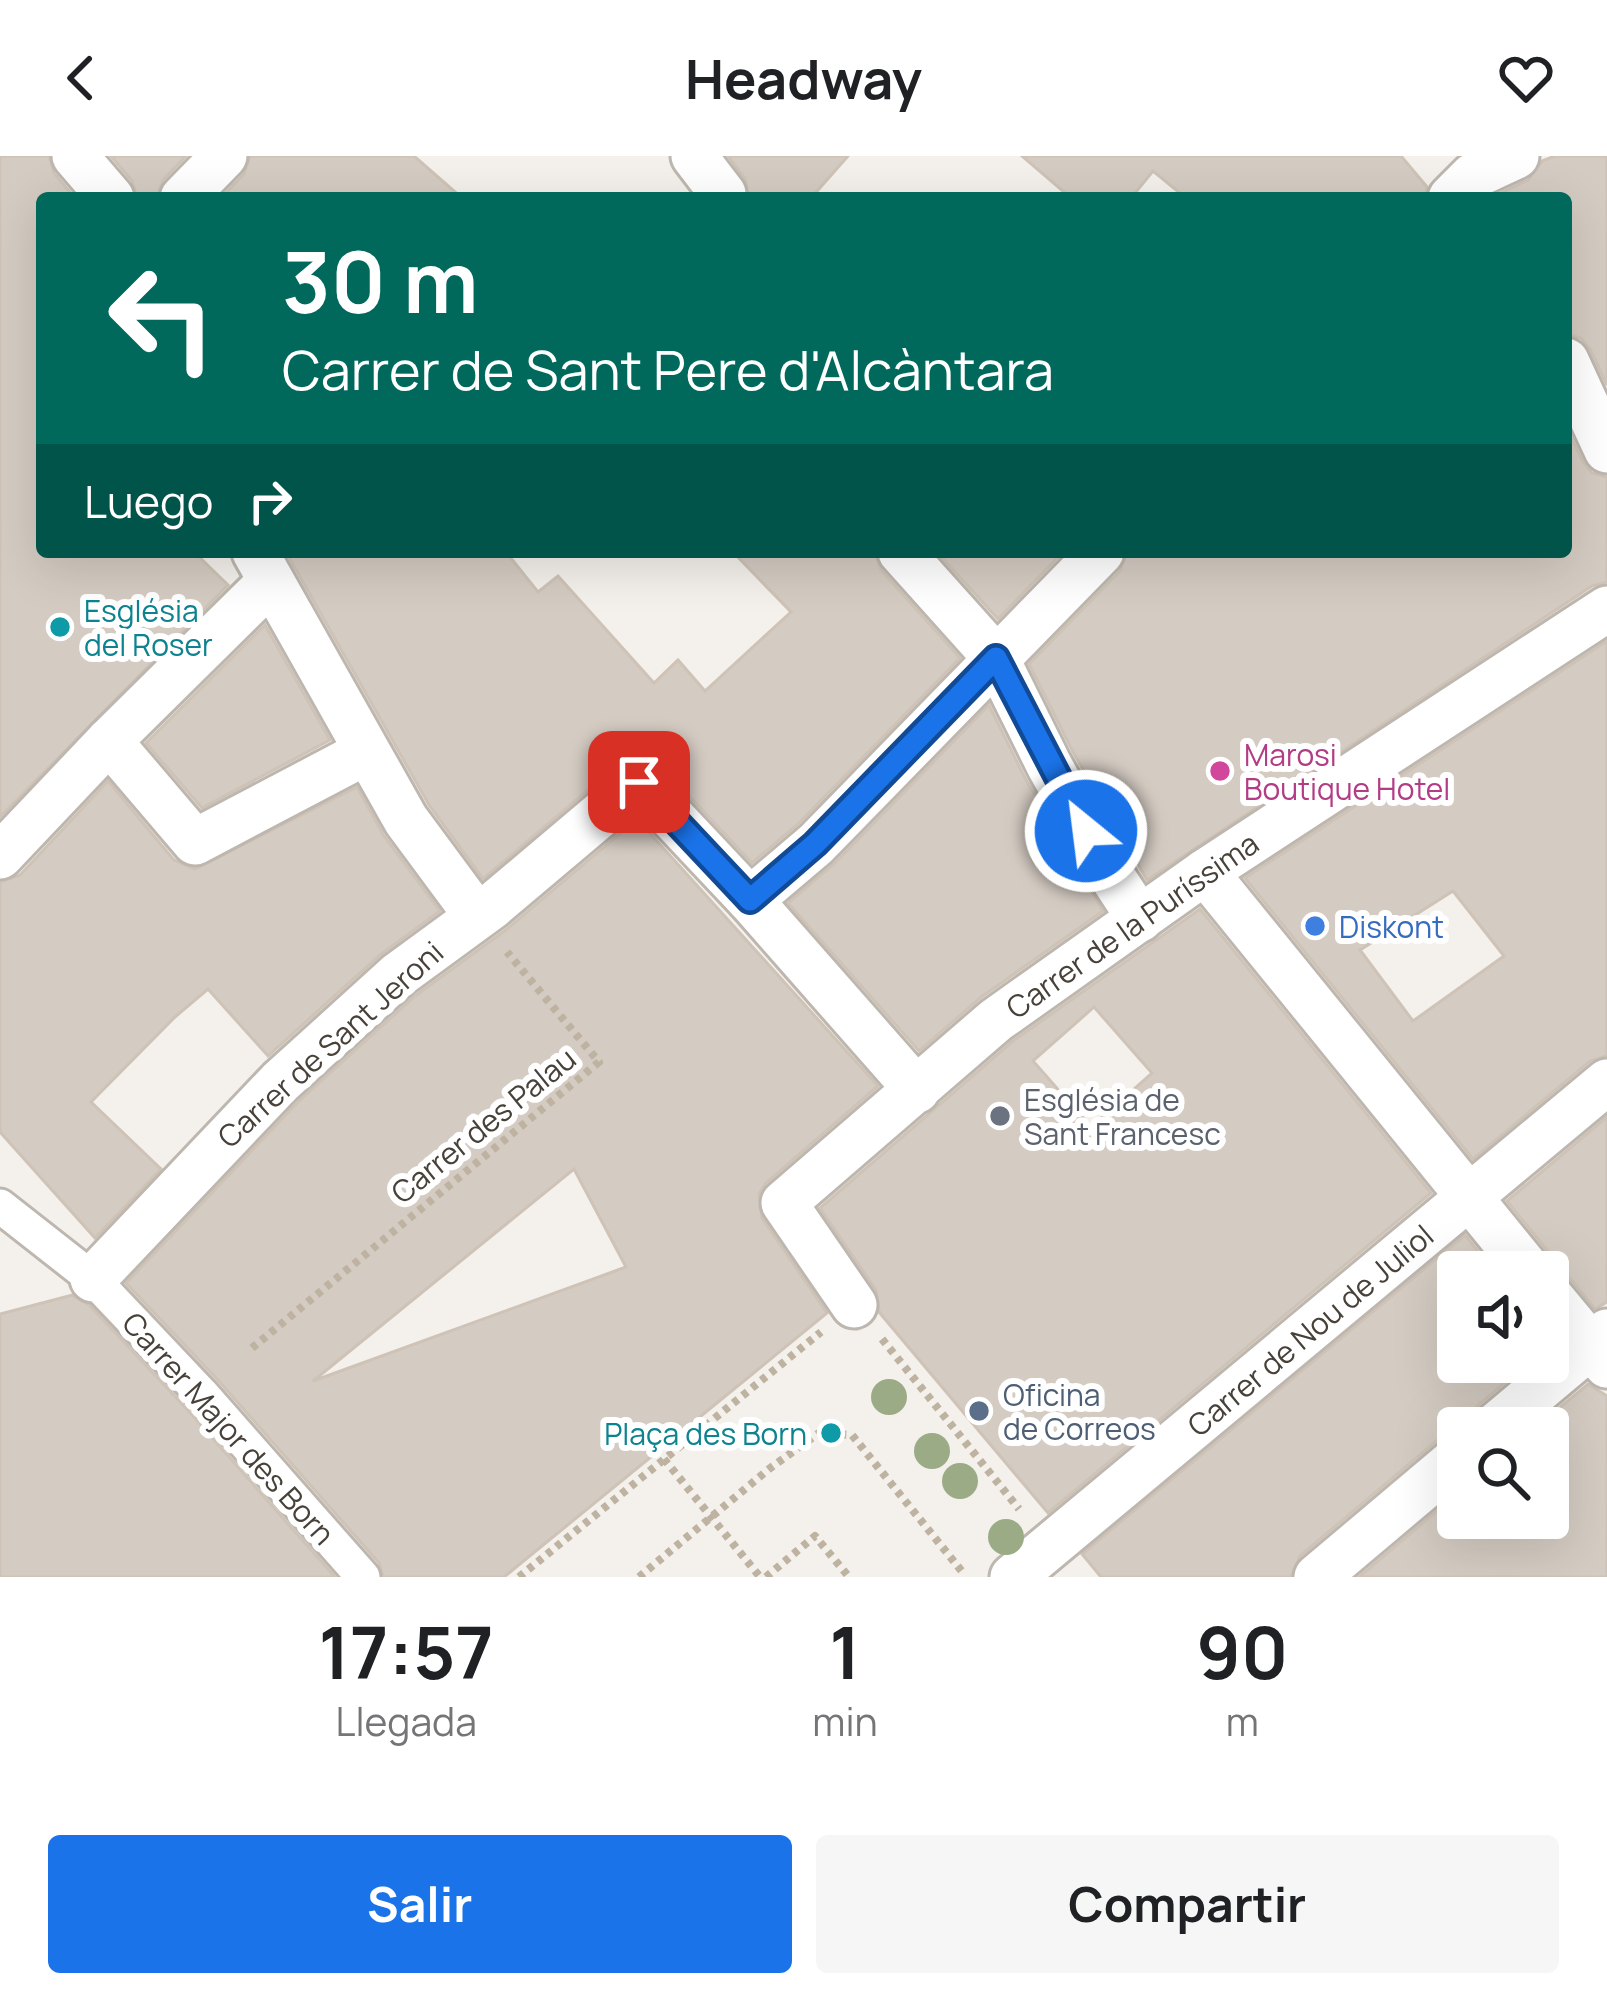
<!DOCTYPE html>
<html lang="es">
<meta charset="utf-8">
<style>
body{margin:0;font-family:Manrope,sans-serif;background:#f6f6f6;color:#202124;height:100vh;display:flex;flex-direction:column;font-size:45px;white-space:nowrap}
*{box-sizing:border-box;margin:0}
p{font-size:39px;color:#757577}
.icon{flex:none;width:66px;height:66px;fill:none;stroke:currentColor;stroke-width:2;stroke-linecap:round;stroke-linejoin:round}
.map{position:relative;height:1421px;overflow:hidden}
.details{display:flex;flex-direction:column;background:#fff;flex:1}
.details>*{flex:none}
.banner{position:absolute;left:36px;top:36px;width:1536px;height:366px;border-radius:12px;box-shadow:0 12px 48px #0002;background:#00695c;color:#fff;overflow:hidden}
.buttons{position:absolute;left:1437px;top:1095px;display:grid;gap:24px}
.buttons a{display:grid;place-items:center;width:132px;height:132px;border-radius:12px;background:#fff;box-shadow:0 12px 48px #0002;font-size:60px}
.pin{position:absolute;display:grid;place-items:center;width:102px;height:102px;color:#fff;margin:-51px;border-radius:24px;box-shadow:0 6px 18px #0006}
.me{position:absolute;width:132px;margin:-66px;rotate:331deg;stroke-linejoin:round;filter:drop-shadow(0 0 9px #0008)}
.turn{display:flex;align-items:center;gap:42px;height:252px;padding:0 48px;font-size:54px}
.turn .icon{width:156px;height:156px;stroke-width:2.5}
.turn b{display:block;font-size:84px;line-height:102px}
.then{display:flex;align-items:center;height:114px;padding:0 48px;background:#0003;gap:24px;font-size:45px}
.eta{display:flex;justify-content:space-evenly;align-items:center;height:204px;text-align:center}
.eta b{font-size:72px;font-weight:700;line-height:84px}
.cta{display:flex;gap:24px;margin-top:auto;padding:24px 48px}
.cta a{flex:1;height:138px;border-radius:12px;background:#1a73e8;color:#fff;font-size:48px;font-weight:700;line-height:138px;text-align:center}
.cta a+a{background:#f6f6f6;color:#202124}
header{display:flex;justify-content:space-between;align-items:center;height:156px;padding:0 48px;background:#fff;font-size:54px;font-weight:700}
.map>svg:first-child{display:block}
</style>
<header><svg class="icon" aria-label="back" viewBox="0 0 24 24"><path d="M15 5l-7 7 7 7"/></svg>Headway<svg class="icon" aria-label="heart" viewBox="0 0 24 24"><path d="M12 20l-8-8c-3-5 5-10 8-4 3-6 11-1 8 4z"/></svg></header>
<div class="map">
<svg width="1607" height="1421" viewBox="0 0 1607 1421">
<rect width="100%" height="100%" fill="#f4f0eb"/>
<!-- building -->
<g fill="#d4cbc2" stroke="#cec3b6" stroke-width="3" fill-rule="evenodd">
<path d="M0,0h49l5,17 21,25h-33v354h152l34,33 -228,232z"/>
<path d="M111,0h75l-23,24 -6,18h-20l-5,-17z"/>
<path d="M250,0h164l48,42h-241l23,-24z"/>
<path d="M728,0h120l-37,42h-62l-4,-19z"/>
<path d="M1022,0h379l26,31 -2,11h-239l-33,-27 -22,27h-60z"/>
<path d="M1555,0h52v229l-17,-36 -9,-11 -15,-4v-136h-76l38,-18 14,-19z"/>
<path d="M1566,270l17,36 9,11 15,4v105l-15,4 -445,294 -74,-128 -44,-88 91,-93 7,-19h439z"/>
<path d="M286,396h220l32,40 20,-16 96,107 24,-23 27,31 86,-79 -58,-60h142l6,18 79,88 -162,166 -46,39 -93,-99 -11,-7 -13,-2 -13,6 -139,118 -54,-74z"/>
<path d="M937,396h126l-65,67z"/>
<path d="M265,469l65,115 -128,68 -56,-65z"/>
<path d="M1607,485v415l-17,5 -117,98 -228,-281zM1453,735l51,65 -91,65 -53,-71z"/>
<path d="M989,549l36,73 78,133 -123,87 -61,53 -131,-148 47,-40z"/>
<path d="M108,625l66,79 21,9 162,-82 27,49 56,75 -60,44 -112,101 -60,-67 -33,28 -84,85 70,67 -66,69 -95,-106v-250l20,-7z"/>
<path d="M637,663l241,267 -112,97 -7,11 3,24 65,95 -323,264h-121l-4,-14 -162,-184 -91,-96 173,-182 116,-105 92,-67zM574,1013l52,98 -313,114z"/>
<path d="M1200,753l231,284 -383,320 -169,-201 -3,-22 -56,-82 193,-167zM1094,851l58,66 -61,54 -58,-66z"/>
<path d="M1607,961v185l-12,7 -26,-32 -12,-8 -6,-14 -44,-54z"/>
<path d="M1465,1079l30,37h-37v90h71l-53,45 -9,21 -26,9 -141,119 -9,21h-190l-19,-23z"/>
<path d="M72,1139l17,10 96,102 150,170h-335v-263z"/>
<path d="M1588,1228l19,12v181h-248l99,-84v25h90v-90h-13z"/>
</g>
<g fill="none" stroke-linecap="round" stroke-linejoin="round">
<defs>
<path id="pedestrian" d="M0,1050l93,73 108,114 162,184"/>
<g id="minor">
<path d="M75,0l36,42"/>
<path d="M694,0l29,38 -2,4"/>
<path d="M183,42l41,-42"/>
<path d="M1451,42l22,-22 43,-20"/>
<path d="M1566,205l41,89"/>
<path d="M255,396l151,268 71,96"/>
<path d="M901,396l95,106 53,107 55,99 36,55"/>
<path d="M109,585l86,101 171,-90"/>
<path d="M0,700l109,-115 162,-160"/>
<path d="M1205,716l325,400"/>
<path d="M750,744l66,-56 285,-292"/>
<path d="M93,1123l187,-197 118,-107 93,-68 148,-125 111,118 167,190"/>
<path d="M1548,1138l59,71"/>
<path d="M854,1149l-70,-102 212,-183 209,-148 402,-263"/>
<path d="M1493,1272l114,-96"/>
<path d="M1013,1421l594,-495"/>
<path d="M1317,1421l141,-119"/>
</g>
</defs>
<!-- pedestrian casing -->
<use href="#pedestrian" stroke="#beb7af" stroke-width="39"/>
<!-- minor casing -->
<use href="#minor" stroke="#beb7af" stroke-width="51"/>
<!-- path -->
<g stroke="#beb2a1" stroke-width="8" stroke-dasharray="6 6" stroke-linecap="butt">
<path d="M882,1183l137,170"/>
<path d="M252,1192l347,-286 -92,-110"/>
<path d="M664,1303l96,118"/>
<path d="M519,1421l302,-245"/>
<path d="M639,1421l130,-108 50,-36 33,2 112,139"/>
<path d="M766,1421l49,-41 34,41"/>
</g>
<!-- pedestrian -->
<use href="#pedestrian" stroke="#fff" stroke-width="33"/>
<!-- minor -->
<use href="#minor" stroke="#fff" stroke-width="45"/>
</g>
<!-- trees -->
<g fill="#9aab86">
<circle cx="889" cy="1241" r="18"/>
<circle cx="932" cy="1295" r="18"/>
<circle cx="960" cy="1325" r="18"/>
<circle cx="1006" cy="1381" r="18"/>
</g>
<g fill="none" stroke-linecap="round" stroke-linejoin="round">
<defs>
<path id="route" d="M639,626l111,118 65,-56 181,-186 90,173"/>
</defs>
<!-- route casing -->
<use href="#route" stroke="#114b97" stroke-width="30"/>
<!-- route -->
<use href="#route" stroke="#1a73e8" stroke-width="21"/>
</g>
<!-- markers -->
<g fill="#0f9aa8" stroke="#fff" stroke-width="4.5">
<circle cx="60" cy="471" r="12"/>
<circle cx="831" cy="1277" r="12"/>
</g>
<circle fill="#d1479c" stroke="#fff" stroke-width="4.5" cx="1220" cy="615" r="12"/>
<circle fill="#3f7fe0" stroke="#fff" stroke-width="4.5" cx="1315" cy="770" r="12"/>
<circle fill="#6b7280" stroke="#fff" stroke-width="4.5" cx="1000" cy="960" r="12"/>
<circle fill="#5c6f8a" stroke="#fff" stroke-width="4.5" cx="979" cy="1255" r="12"/>
<g text-anchor="middle" dominant-baseline="central" stroke-width="12" stroke-linejoin="round" paint-order="stroke">
<!-- culture labels -->
<g font-size="30" fill="#0d838f" stroke="#fff" text-anchor="start">
<text x="84" y="454">Església<tspan x="84" dy="34">del Roser</tspan></text>
<text x="807" y="1277" text-anchor="end">Plaça des Born</text>
</g>
<!-- hotel labels -->
<g font-size="30" fill="#b23c85" stroke="#fff" text-anchor="start">
<text x="1244" y="598">Marosi<tspan x="1244" dy="34">Boutique Hotel</tspan></text>
</g>
<!-- street labels -->
<g font-size="30" fill="#47413a" stroke="#fff">
<text transform="translate(1132 769) rotate(-35)">Carrer de la Puríssima</text>
<text transform="translate(330 888) rotate(-42)">Carrer de Sant Jeroni</text>
<text transform="translate(483 969) rotate(-39)">Carrer des Palau</text>
<text transform="translate(1310 1174) rotate(-40)">Carrer de Nou de Juliol</text>
<text transform="translate(229 1272) rotate(48)">Carrer Major des Born</text>
</g>
<!-- shop labels -->
<g font-size="30" fill="#366cbe" stroke="#fff" text-anchor="start">
<text x="1339" y="770">Diskont</text>
</g>
<!-- worship labels -->
<g font-size="30" fill="#5b616d" stroke="#fff" text-anchor="start">
<text x="1024" y="943">Església de<tspan x="1024" dy="34">Sant Francesc</tspan></text>
</g>
<!-- service labels -->
<g font-size="30" fill="#4e5e75" stroke="#fff" text-anchor="start">
<text x="1003" y="1238">Oficina<tspan x="1003" dy="34">de Correos</tspan></text>
</g>
</g>
</svg>
<div class="buttons">
<a><svg class="icon" aria-label="sound" viewBox="0 0 24 24"><path d="M4 9h4l5-4v14l-5-4H4zM17 9q2 3 0 6"/></svg></a>
<a><svg class="icon" aria-label="search" viewBox="0 0 24 24"><circle cx="10" cy="10" r="6"/><path d="M15 15l6 6"/></svg></a>
</div>
<div class="pin" style="left:639px;top:626px;background:#d93025"><svg class="icon" aria-label="arrive" viewBox="0 0 24 24"><path d="M6 21V4h12l-3 4 3 4H6"/></svg></div>
<svg class="me" style="left:1086px;top:675px" viewBox="-20 -20 40 40"><circle r="17" fill="#1a73e8" stroke="#fff" stroke-width="3"/><path d="M0-11L8 9 0 5-8 9z" fill="#fff"/></svg>
<div class="banner">
<div class="turn"><svg class="icon" aria-label="left" viewBox="0 0 24 24"><path d="M17 20v-9H6M10 6l-5 5 5 5"/></svg><div><b>30 m</b>Carrer de Sant Pere d'Alcàntara</div></div>
<div class="then">Luego<svg class="icon" aria-label="right" viewBox="0 0 24 24"><path d="M7 20v-9h11M14 6l5 5-5 5"/></svg></div>
</div>
</div>
<section class="details">
<div class="eta">
<div><b>17:57</b><p>Llegada</p></div>
<div><b>1</b><p>min</p></div>
<div><b>90</b><p>m</p></div>
</div>
<div class="cta"><a>Salir</a><a>Compartir</a></div>
</section>
